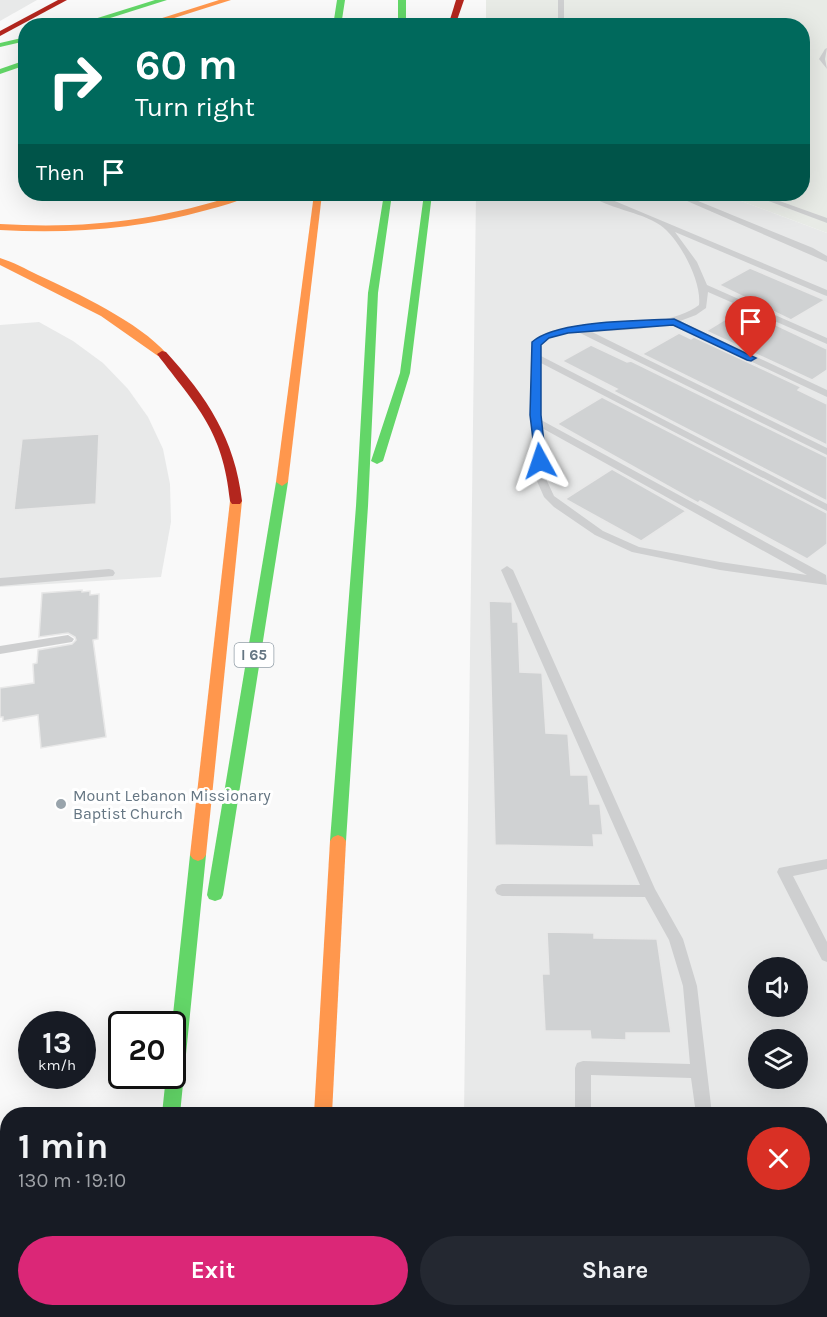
<!DOCTYPE html>
<meta charset="utf-8">
<style>
body{margin:0;font-family:Karla,sans-serif;background:#242831;color:#f1f3f6;height:100vh;display:flex;flex-direction:column;font-size:22px;white-space:nowrap}
*{box-sizing:border-box;margin:0}
p{font-size:20px;color:#9ea1a6}
.icon{flex:none;width:33px;height:33px;fill:none;stroke:currentColor;stroke-width:2;stroke-linecap:round;stroke-linejoin:round}
.map{position:relative;flex:1;overflow:hidden}
.sheet{position:absolute;left:0px;top:1107px;width:828px;height:210px;display:flex;flex-direction:column;background:#171b24;border-radius:24px 24px 0 0;box-shadow:0 6px 24px #0002}
.sheet>*{flex:none}
.banner{position:absolute;left:18px;top:18px;width:792px;height:183px;border-radius:24px;box-shadow:0 6px 24px #0002;background:#00695c;color:#fff;overflow:hidden}
.fabs{position:absolute;left:748px;top:957px;display:grid;gap:12px}
.fabs a{display:grid;place-items:center;width:60px;height:60px;border-radius:50%;background:#171b24;box-shadow:0 6px 24px #0002;font-size:30px}
.speed{position:absolute;left:18px;top:1011px;display:flex;gap:12px;font-size:30px;font-weight:700;text-align:center}
.speed>*{display:grid;place-content:center;width:78px;height:78px;border-radius:50%;background:#171b24;box-shadow:0 6px 24px #0002;line-height:1}
.speed small{font-size:15px;font-weight:400}
.speed .limit{border:3px solid #111;border-radius:9px;background:#fff;color:#111}
.pin{position:absolute;display:grid;place-items:center;width:51px;height:51px;color:#fff;margin:-62px -26px;border-radius:50% 50% 50% 0;rotate:-45deg;box-shadow:0 0 6px #0007}
.pin .icon{rotate:45deg}
.me{position:absolute;width:66px;margin:-33px;rotate:355deg;stroke-linejoin:round;filter:drop-shadow(0 0 4px #0008)}
.turn{display:flex;align-items:center;gap:21px;height:126px;padding:0 18px;font-size:27px}
.turn .icon{width:78px;height:78px;stroke-width:2.5}
.turn b{display:block;font-size:42px;line-height:51px}
.then{display:flex;align-items:center;height:57px;padding:0 18px;background:#0003;gap:12px;font-size:22px}
.round{display:grid;place-items:center;flex:none;width:63px;height:63px;border-radius:32px;background:#242831}
.overview{display:flex;align-items:center;justify-content:space-between;height:102px;padding:0 18px}
h1{font-size:36px;font-weight:700;line-height:45px}
.button{display:flex;gap:12px;margin-top:auto;padding:12px 18px}
.button a{flex:1;height:69px;border-radius:36px;background:#db2777;color:#fff;font-size:24px;font-weight:700;line-height:69px;text-align:center}
.button a+a{background:#242831;color:#f1f3f6}
.map>svg:first-child{display:block}
</style>
<div class="map">
<svg width="827" height="1317" viewBox="0 0 827 1317">
<rect width="100%" height="100%" fill="#f9f9f9"/>
<!-- built -->
<g fill="#e8e9e9" fill-rule="evenodd">
<path d="M0,0h37l-37,21z"/>
<path d="M476,194h246l105,39v1084h-366v-7h359v-196h-356zM759,968h39v38h-39zM759,1040h39v38h-39z"/>
<path d="M39,322l34,19 30,22 25,26 20,28 15,32 7,35 1,38 -10,55 -161,10v-262z"/>
</g>
<!-- green -->
<path fill="#e8ebe6" d="M486,0h341v233l-105,-39h80v-168l-316,-1z"/>
<!-- building -->
<g fill="#d0d2d3" stroke="#e8e8e8" stroke-width="1.5">
<path d="M750,268l75,32 -34,20 -72,-35z"/>
<path d="M742,309l85,40v21l-15,10 -106,-49z"/>
<path d="M679,333l12,6 3,-2 107,50 -3,3 29,14v41l-185,-91z"/>
<path d="M591,345l36,17 4,-1 196,96v44l-214,-110 4,-2 -55,-28z"/>
<path d="M602,397l225,116v31l-20,15 -107,-58 -2,2 -141,-79z"/>
<path d="M99,434l-3,70 -82,6 8,-71z"/>
<path d="M612,469l74,42 -45,30 -76,-42z"/>
<path d="M82,590v2l8,-1v4l9,-1 -1,45 -5,1 13,97 -65,11 -3,-33 -35,6v-4h-3v-29l34,-5 -1,-19 4,-1 1,-13 34,-6 4,-4 -1,-3 -7,-4 -29,4 3,-44z"/>
<path d="M489,601l23,1 1,20h5l2,50 22,1 4,60 22,1 3,41h17l2,29h10l3,31h-10l1,12 -99,-2z"/>
<path d="M547,932l47,1v5l63,1 14,94h-45v7l-35,-1 -1,-8h-45l-3,-57h7z"/>
</g>
<g fill="none" stroke-linecap="round" stroke-linejoin="round">
<!-- lane -->
<g fill="#cecfd0" fill-rule="evenodd">
<rect x="558" y="0" width="6" height="26"/>
<path d="M827,48l-2,11 2,10 -8,-10 6,-10z"/>
<path d="M588,194h10l229,96v6l-3,-1 -149,-63 22,30 10,23 120,53v6l-119,-52 -2,16 -10,7 -16,6 147,69v7l-156,-73 -31,5 -48,3 235,116v7l-249,-123c-14,1 -27,2 -37,12v12l286,148v7l-286,-148v57l285,155 1,10 -107,-15 -88,-18 -37,-17 -41,-28 -10,-10 -7,-16 -6,-60 2,-79c26,-30 122,-4 166,-37 3,-23 -19,-66 -39,-80 -21,-14 -52,-16 -72,-31zM542,428l265,147 -87,-13 -81,-15 -36,-16 -49,-35 -7,-15z"/>
<path d="M671,194h10l132,54 14,8v6z"/>
<path d="M750,194h10l67,24v5z"/>
<path d="M507,566l6,4 142,319 28,50 14,47 15,128h-16l-5,-36 -100,-3v39h-16v-46l2,-5 6,-2 107,3 -7,-78 -14,-46 -24,-43 -143,-1 -5,-2 -2,-4 2,-4 5,-2 138,1 -139,-315z"/>
<path d="M109,569l4,1 2,3 -2,3 -113,10v-8z"/>
<path d="M68,635l6,4 -2,3 -72,12v-8z"/>
<path d="M827,859v10l-34,7 34,66v20l-5,-2 -45,-88 2,-4 5,-1z"/>
<rect x="577" y="1310" width="18" height="7"/>
<path d="M720,1310h18l1,7h-18z"/>
</g>
<!-- fast -->
<g fill="#63d668" fill-rule="evenodd">
<path d="M155,0h12l-82,26h-13z"/>
<path d="M337,0h8l-4,26h-8z"/>
<rect x="398" y="0" width="8" height="26"/>
<path d="M26,37v4l-26,6v-4z"/>
<path d="M26,60v5l-26,9v-5z"/>
<path d="M384,194h8l-14,99 -10,213 -22,335 -3,4 -5,2 -5,-2 -3,-4 26,-335 12,-213z"/>
<path d="M424,194h8l-22,179 -27,88 -6,3 -6,-3 29,-88z"/>
<path d="M282,478l6,4 -65,413 -2,4 -6,2 -6,-2 -2,-4 69,-413z"/>
<path d="M198,849l5,2 3,4 -26,259h-18l4,-38h6v-52l18,-169 3,-4z"/>
<path d="M139,1310h20l-1,7h-20z"/>
<path d="M302,1310h20l-1,7h-20z"/>
</g>
<!-- slow -->
<g fill="#ff974d" fill-rule="evenodd">
<path d="M219,0h12l-82,26h-12z"/>
<path d="M239,194h11c-10,8 -29,12 -43,16 -68,19 -136,24 -207,20v-6c85,5 158,-3 239,-30z"/>
<path d="M314,194h8l-34,288 -6,4 -6,-4z"/>
<path d="M0,258c13,4 26,11 38,17 39,18 101,47 129,79l-1,2h-8l-57,-40 -101,-51z"/>
<path d="M236,497l6,4 -36,354 -3,4 -5,2 -5,-2 -3,-4 40,-354z"/>
<path d="M338,835l5,2 3,4 -14,273h-18l16,-273 3,-4z"/>
</g>
<!-- jam -->
<g fill="#b3261e" fill-rule="evenodd">
<path d="M58,0h9l-67,36v-5z"/>
<path d="M456,0h8l-9,26h-7z"/>
<path d="M162,351l4,1c41,45 69,87 76,149l-2,3h-8l-2,-3c-7,-71 -33,-94 -73,-147z"/>
</g>
</g>
<!-- route -->
<path fill="#1a73e8" stroke="#114b97" stroke-width="1.5" d="M674,319l82,39 -5,3 -4,-1 -74,-35 -105,8 -19,5 -8,7v70l5,46 -2,3h-8l-6,-49 2,-73c25,-22 107,-21 142,-23z"/>
<!-- markers -->
<circle fill="#99a4ac" stroke="#fff" stroke-width="2" cx="61" cy="804" r="6"/>
<g text-anchor="middle" dominant-baseline="central" stroke-width="6" stroke-linejoin="round" paint-order="stroke">
<!-- shield labels -->
<rect fill="#fff" stroke="#939fa8" stroke-width="1.5" x="234.5" y="643" width="39" height="24" rx="4.5"/>
<g font-size="15" font-weight="bold" fill="#657683">
<text x="254" y="655">I 65</text>
</g>
<!-- poi labels -->
<g font-size="16" fill="#657683" stroke="#fff" text-anchor="start">
<text x="73" y="795">Mount Lebanon Missionary<tspan x="73" dy="18">Baptist Church</tspan></text>
</g>
</g>
</svg>
<div class="fabs">
<a><svg class="icon" aria-label="sound" viewBox="0 0 24 24"><path d="M4 9h4l5-4v14l-5-4H4zM17 9q2 3 0 6"/></svg></a>
<a><svg class="icon" aria-label="layers" viewBox="0 0 24 24"><path d="M12 4l9 5-9 5-9-5zM3 14l9 5 9-5"/></svg></a>
</div>
<div class="speed"><div>13<small>km/h</small></div><div class="limit">20</div></div>
<div class="pin" style="left:751px;top:358px;background:#d93025"><svg class="icon" aria-label="arrive" viewBox="0 0 24 24"><path d="M6 21V4h12l-3 4 3 4H6"/></svg></div>
<svg class="me" style="left:540px;top:461px" viewBox="-20 -20 40 40"><path d="M0-17L14 15 0 8-14 15z" fill="#1a73e8" stroke="#fff" stroke-width="4"/></svg>
<div class="banner">
<div class="turn"><svg class="icon" aria-label="right" viewBox="0 0 24 24"><path d="M7 20v-9h11M14 6l5 5-5 5"/></svg><div><b>60 m</b>Turn right</div></div>
<div class="then">Then<svg class="icon" aria-label="arrive" viewBox="0 0 24 24"><path d="M6 21V4h12l-3 4 3 4H6"/></svg></div>
</div>
<section class="sheet">
<div class="overview"><div><h1>1 min</h1><p>130 m · 19:10</p></div><a class="round" style="background:#d93025;color:#fff"><svg class="icon" aria-label="close" viewBox="0 0 24 24"><path d="M6 6l12 12M18 6L6 18"/></svg></a></div>
<div class="button"><a>Exit</a><a>Share</a></div>
</section>
</div>
